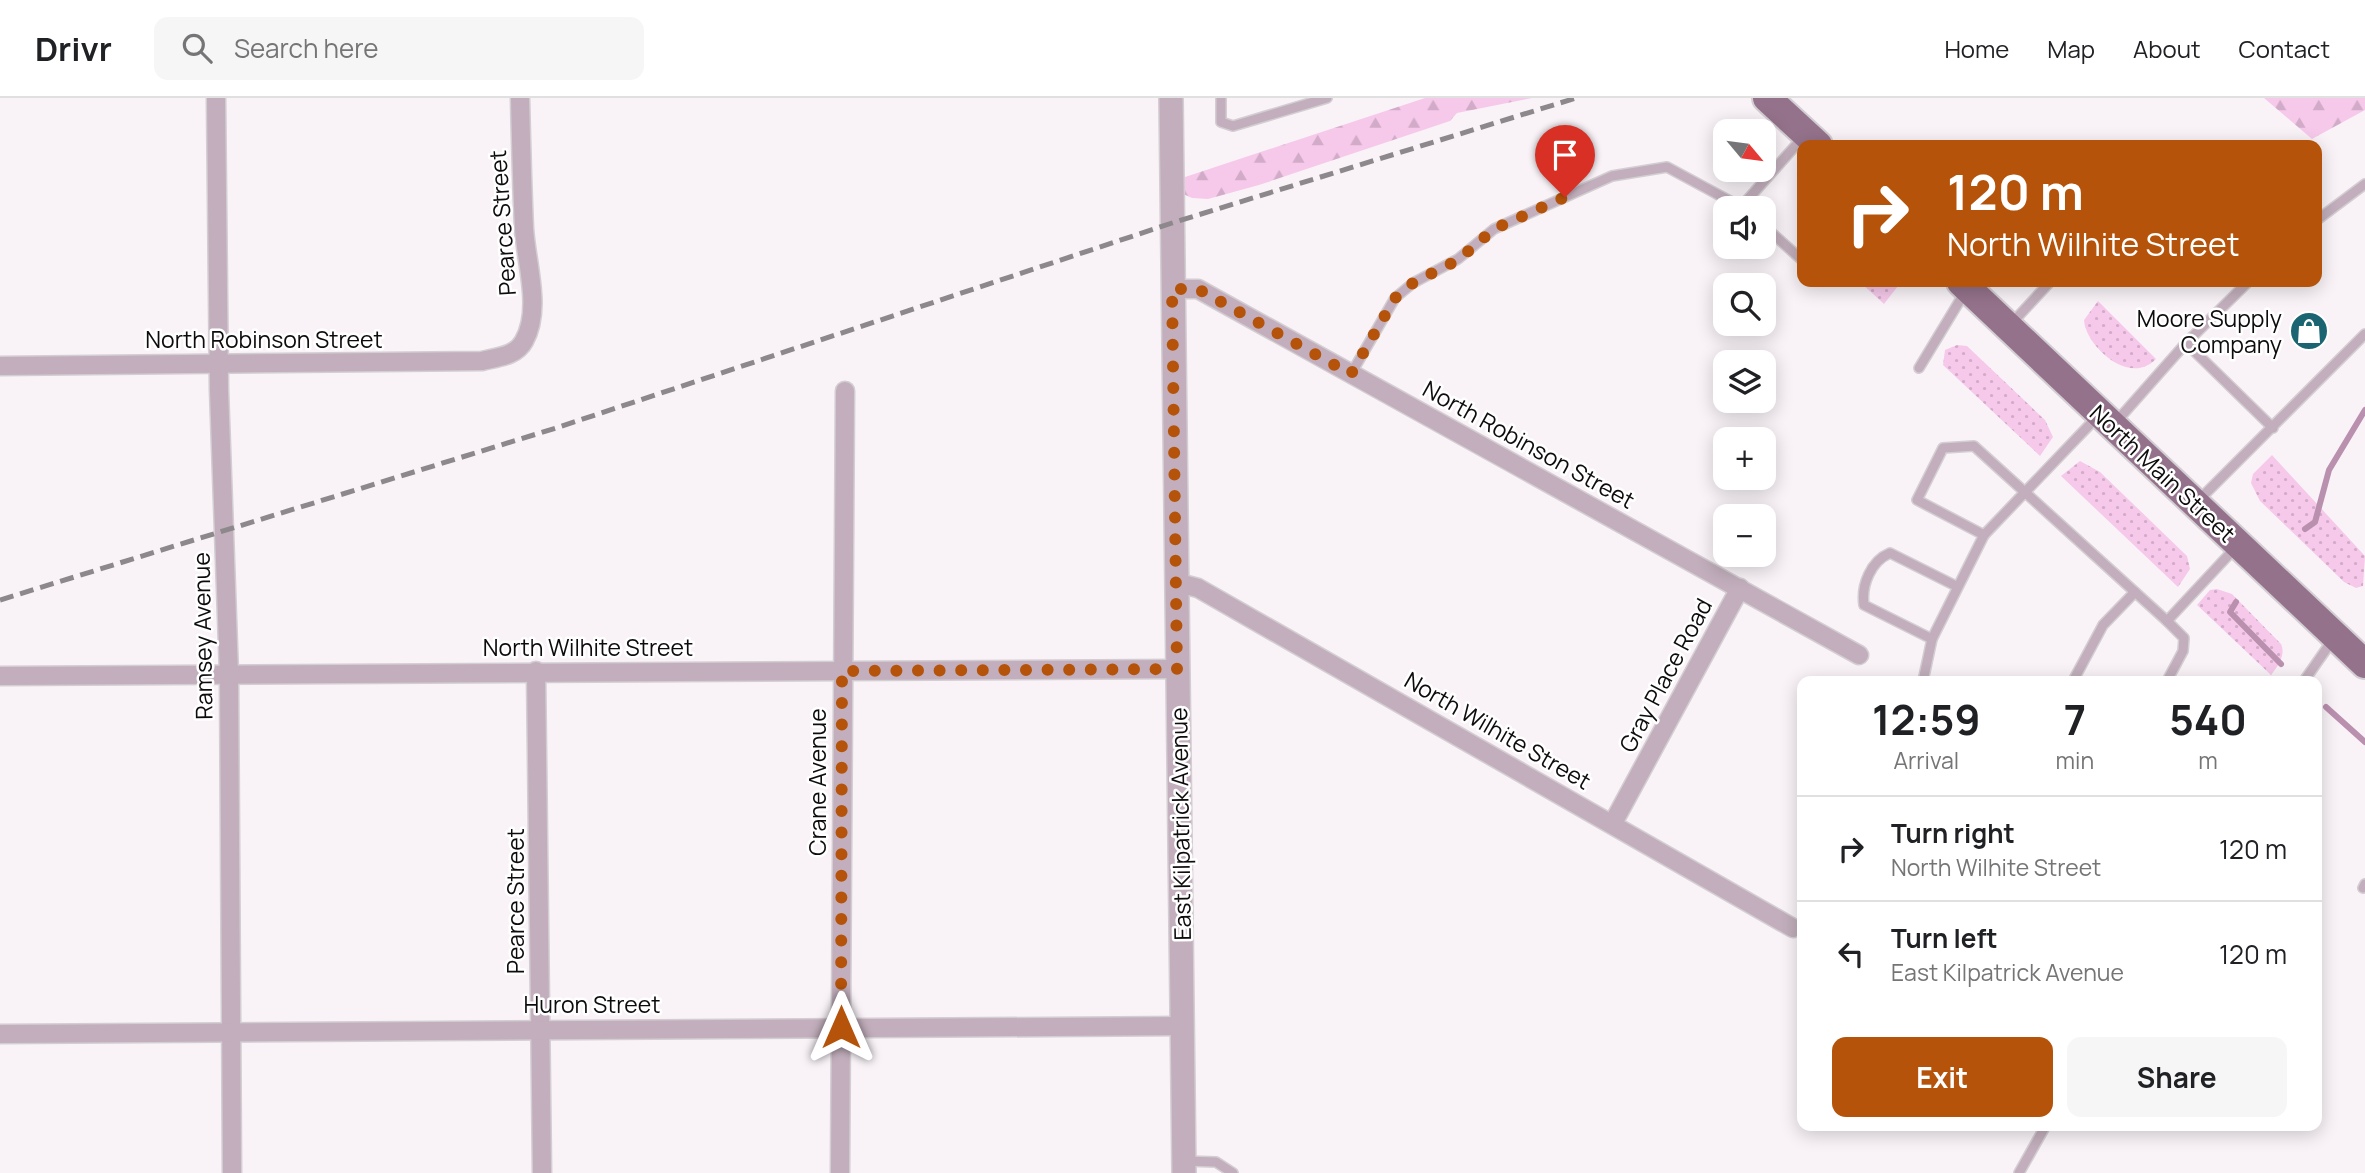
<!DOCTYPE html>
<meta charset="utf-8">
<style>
body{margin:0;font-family:Manrope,sans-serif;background:#f6f6f6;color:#202124;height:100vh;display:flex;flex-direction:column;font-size:26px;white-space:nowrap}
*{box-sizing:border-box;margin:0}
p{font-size:23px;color:#757577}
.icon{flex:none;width:38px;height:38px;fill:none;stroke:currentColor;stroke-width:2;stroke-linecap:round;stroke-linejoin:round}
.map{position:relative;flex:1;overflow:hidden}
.side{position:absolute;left:1797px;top:578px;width:525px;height:455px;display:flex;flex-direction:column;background:#fff;border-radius:14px;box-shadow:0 4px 18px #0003}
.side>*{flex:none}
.banner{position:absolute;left:1797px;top:42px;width:525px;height:147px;border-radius:14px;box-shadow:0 4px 18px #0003;background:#b45309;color:#fff;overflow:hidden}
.needle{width:46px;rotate:119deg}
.controls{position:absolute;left:1713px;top:21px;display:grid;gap:14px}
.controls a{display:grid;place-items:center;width:63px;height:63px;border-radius:14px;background:#fff;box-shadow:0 4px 18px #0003;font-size:35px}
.pin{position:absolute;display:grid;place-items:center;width:60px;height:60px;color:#fff;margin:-72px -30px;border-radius:50% 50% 50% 0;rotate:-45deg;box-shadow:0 0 7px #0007}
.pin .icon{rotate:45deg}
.me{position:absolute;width:77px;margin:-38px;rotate:0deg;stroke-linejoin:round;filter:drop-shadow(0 0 5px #0008)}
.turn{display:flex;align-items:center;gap:24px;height:147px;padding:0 35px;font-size:32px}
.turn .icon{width:91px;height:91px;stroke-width:2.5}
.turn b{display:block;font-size:49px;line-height:60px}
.eta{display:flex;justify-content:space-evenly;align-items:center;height:119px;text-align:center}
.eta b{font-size:42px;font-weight:700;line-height:49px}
.cta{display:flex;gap:14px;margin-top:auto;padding:14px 35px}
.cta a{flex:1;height:80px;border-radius:14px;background:#b45309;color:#fff;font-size:28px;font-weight:700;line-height:80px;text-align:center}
.cta a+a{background:#f6f6f6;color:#202124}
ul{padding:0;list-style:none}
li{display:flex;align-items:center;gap:21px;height:105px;padding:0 35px;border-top:2px solid #e0e0e0}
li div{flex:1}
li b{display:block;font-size:26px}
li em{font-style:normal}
header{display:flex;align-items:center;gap:42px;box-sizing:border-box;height:98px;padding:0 35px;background:#fff;border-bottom:2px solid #e0e0e0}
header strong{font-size:33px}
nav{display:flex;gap:38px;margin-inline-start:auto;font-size:24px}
.search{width:490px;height:63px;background:#f6f6f6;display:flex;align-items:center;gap:18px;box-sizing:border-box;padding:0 24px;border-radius:14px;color:#757577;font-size:26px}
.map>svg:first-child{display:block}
</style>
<header>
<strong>Drivr</strong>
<div class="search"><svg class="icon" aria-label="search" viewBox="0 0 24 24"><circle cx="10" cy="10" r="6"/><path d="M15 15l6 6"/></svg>Search here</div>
<nav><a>Home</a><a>Map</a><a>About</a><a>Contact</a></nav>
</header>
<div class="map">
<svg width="2365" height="1075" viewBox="0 0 2365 1075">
<defs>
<pattern id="grass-dots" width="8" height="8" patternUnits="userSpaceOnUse" patternTransform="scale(1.75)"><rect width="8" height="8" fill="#f6c9ea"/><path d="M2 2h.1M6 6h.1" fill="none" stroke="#d2abc8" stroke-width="1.8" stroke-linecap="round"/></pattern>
<pattern id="forest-firs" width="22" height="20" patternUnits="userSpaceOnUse" patternTransform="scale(1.75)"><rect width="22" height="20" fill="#f6c9ea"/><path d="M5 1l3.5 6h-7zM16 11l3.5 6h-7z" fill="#d2abc8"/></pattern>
</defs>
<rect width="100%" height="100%" fill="#f9f3f8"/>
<!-- grass -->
<g fill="url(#grass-dots)">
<path d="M1860,184h36l2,4 -14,18z"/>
<path d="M2098,203l58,58c-27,28 -71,-14 -72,-39z"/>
<path d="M1957,247l10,1 78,74 8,17 -13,19 -97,-91 2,-15z"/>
<path d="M2272,357l93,101 -2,30 -7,2 -12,-6 -84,-81 -9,-18 2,-9z"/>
<path d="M2080,363l20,11 87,84 3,13 -12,18 -117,-111z"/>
<path d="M2217,491l15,5 49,50c5,11 -3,22 -10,31l-74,-70 13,-15z"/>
</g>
<!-- forest -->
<g fill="url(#forest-firs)">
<path d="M1425,0h107l-75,15 -7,8 -191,64 -51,14 -16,-1 -11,-5 4,-16z"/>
<path d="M2264,0h101v12l-53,29z"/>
</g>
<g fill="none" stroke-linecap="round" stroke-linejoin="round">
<!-- stream -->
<g stroke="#ba90af" stroke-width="6">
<path d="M2305,431l10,-7 14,-52 36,-60"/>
<path d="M2236,504l-6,10 51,52"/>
<path d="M2326,609l39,35"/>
</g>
<defs>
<g id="service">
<path d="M1221,0v24l12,4 94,-28"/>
<path d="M1741,109l64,-72"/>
<path d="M2317,122l48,-36"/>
<path d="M1764,128l38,34"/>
<path d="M2012,225l38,-41"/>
<path d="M2186,245l87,85"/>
<path d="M1919,270l46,-76"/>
<path d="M1351,276l44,-76 18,-15 45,-24 36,-30 118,-53 55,-9 76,41"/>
<path d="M2116,324l70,-79 62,-61"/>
<path d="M2198,403l167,-167"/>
<path d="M1984,437l113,-118"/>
<path d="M1958,489l-68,-34c-19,8 -29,32 -26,52l68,34 52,-104 -67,-35 26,-52 31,-2 193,175 70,-75"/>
<path d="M2167,523l17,17 -1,13 -16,30"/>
<path d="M1923,583l9,-42"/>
<path d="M2073,583l30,-56 32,-33"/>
<path d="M2304,583l30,-43"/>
<path d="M2363,790l2,-4"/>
<path d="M1185,1063l31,1 17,11"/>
<path d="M2019,1075l27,-48"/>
</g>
<g id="minor">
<path d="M216,0l3,292 10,284 3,499"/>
<path d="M1172,191h26l661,366"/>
<path d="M0,268l482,-5c16,-4 34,-5 42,-20 18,-32 2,-78 0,-113 -2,-43 -3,-87 -4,-130"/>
<path d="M1175,484l23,6 595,340"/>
<path d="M536,573l6,502"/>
<path d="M0,578l1177,-7"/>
<path d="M1613,725l127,-235"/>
<path d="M0,936l1184,-8"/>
<path d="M840,1075l5,-782"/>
</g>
<path id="tertiary" d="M1171,0l13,1075"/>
<g id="primary">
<path d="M1767,0l51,47"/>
<path d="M1961,184l404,382"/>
</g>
</defs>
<!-- service casing -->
<use href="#service" stroke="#d3ced2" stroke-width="12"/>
<!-- minor casing -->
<use href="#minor" stroke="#d3ced2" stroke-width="21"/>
<!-- tertiary casing -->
<use href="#tertiary" stroke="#d3ced2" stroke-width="26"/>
<!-- primary casing -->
<use href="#primary" stroke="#d3ced2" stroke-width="32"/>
<!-- service -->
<use href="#service" stroke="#c2aebc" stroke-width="9"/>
<!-- minor -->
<use href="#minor" stroke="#c2aebc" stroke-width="18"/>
<!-- tertiary -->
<use href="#tertiary" stroke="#c2aebc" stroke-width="23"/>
<!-- primary -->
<use href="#primary" stroke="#94728b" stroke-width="28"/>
<!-- rail -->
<path stroke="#8c888b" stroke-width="5" stroke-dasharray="14 7" stroke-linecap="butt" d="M0,502l556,-172 616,-205 404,-125"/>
</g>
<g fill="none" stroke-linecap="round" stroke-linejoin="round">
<!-- route -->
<path stroke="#b45309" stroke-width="12" stroke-dasharray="0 21.6" d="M841,929l1,-356 335,-2 -5,-380h26l153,85 44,-76 18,-15 45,-23 36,-31 71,-32"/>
</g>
<!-- icons -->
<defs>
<symbol id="shop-disc" viewBox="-11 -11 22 22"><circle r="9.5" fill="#1b6572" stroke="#fff"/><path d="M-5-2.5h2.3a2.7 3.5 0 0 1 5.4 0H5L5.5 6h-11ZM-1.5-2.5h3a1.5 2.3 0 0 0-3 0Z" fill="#fff"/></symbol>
</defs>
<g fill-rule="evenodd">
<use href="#shop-disc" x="2287" y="211" width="44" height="44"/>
</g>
<g text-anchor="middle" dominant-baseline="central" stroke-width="5" stroke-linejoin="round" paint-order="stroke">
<!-- street labels -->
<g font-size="23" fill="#0d0b0c" stroke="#fff">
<text transform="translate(502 125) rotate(-94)">Pearce Street</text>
<text x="264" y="241">North Robinson Street</text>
<text transform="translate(1529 346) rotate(29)">North Robinson Street</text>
<text transform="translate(2163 375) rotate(43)">North Main Street</text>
<text transform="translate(202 538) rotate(-91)">Ramsey Avenue</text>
<text x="588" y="549">North Wilhite Street</text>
<text transform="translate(1665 577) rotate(-62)">Gray Place Road</text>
<text transform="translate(1498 632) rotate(30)">North Wilhite Street</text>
<text transform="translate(817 684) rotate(-90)">Crane Avenue</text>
<text transform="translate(1180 726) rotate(-91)">East Kilpatrick Avenue</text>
<text transform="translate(515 803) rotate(-90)">Pearce Street</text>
<text x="592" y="906">Huron Street</text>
</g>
<!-- poi labels -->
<g font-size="23" fill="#0d0b0c" stroke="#fff" text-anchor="end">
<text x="2282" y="220">Moore Supply<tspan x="2282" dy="26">Company</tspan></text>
</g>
</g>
</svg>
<div class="controls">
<a><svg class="needle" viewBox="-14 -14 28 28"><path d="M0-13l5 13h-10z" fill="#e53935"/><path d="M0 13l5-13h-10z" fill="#757577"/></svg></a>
<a><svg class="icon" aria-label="sound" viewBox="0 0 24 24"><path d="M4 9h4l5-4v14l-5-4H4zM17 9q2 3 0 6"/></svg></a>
<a><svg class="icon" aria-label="search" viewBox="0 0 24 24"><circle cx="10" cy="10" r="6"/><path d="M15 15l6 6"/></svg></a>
<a><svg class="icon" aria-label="layers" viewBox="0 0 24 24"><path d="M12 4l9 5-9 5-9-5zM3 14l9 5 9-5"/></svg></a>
<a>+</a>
<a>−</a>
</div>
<div class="pin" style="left:1565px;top:99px;background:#d93025"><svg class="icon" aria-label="arrive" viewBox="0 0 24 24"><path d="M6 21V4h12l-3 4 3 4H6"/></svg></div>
<svg class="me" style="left:841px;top:929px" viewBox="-20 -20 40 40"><path d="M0-17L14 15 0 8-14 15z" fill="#b45309" stroke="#fff" stroke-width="4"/></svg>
<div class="banner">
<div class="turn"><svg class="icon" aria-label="right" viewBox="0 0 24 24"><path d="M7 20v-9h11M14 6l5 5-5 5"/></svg><div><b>120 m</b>North Wilhite Street</div></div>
</div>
<section class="side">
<div class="eta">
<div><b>12:59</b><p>Arrival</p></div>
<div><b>7</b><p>min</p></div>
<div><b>540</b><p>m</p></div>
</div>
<ul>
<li><svg class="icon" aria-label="right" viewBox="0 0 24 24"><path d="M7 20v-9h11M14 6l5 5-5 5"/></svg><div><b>Turn right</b><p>North Wilhite Street</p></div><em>120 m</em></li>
<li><svg class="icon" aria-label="left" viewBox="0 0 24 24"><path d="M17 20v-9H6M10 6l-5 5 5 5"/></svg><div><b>Turn left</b><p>East Kilpatrick Avenue</p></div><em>120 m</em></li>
</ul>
<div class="cta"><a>Exit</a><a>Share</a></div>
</section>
</div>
